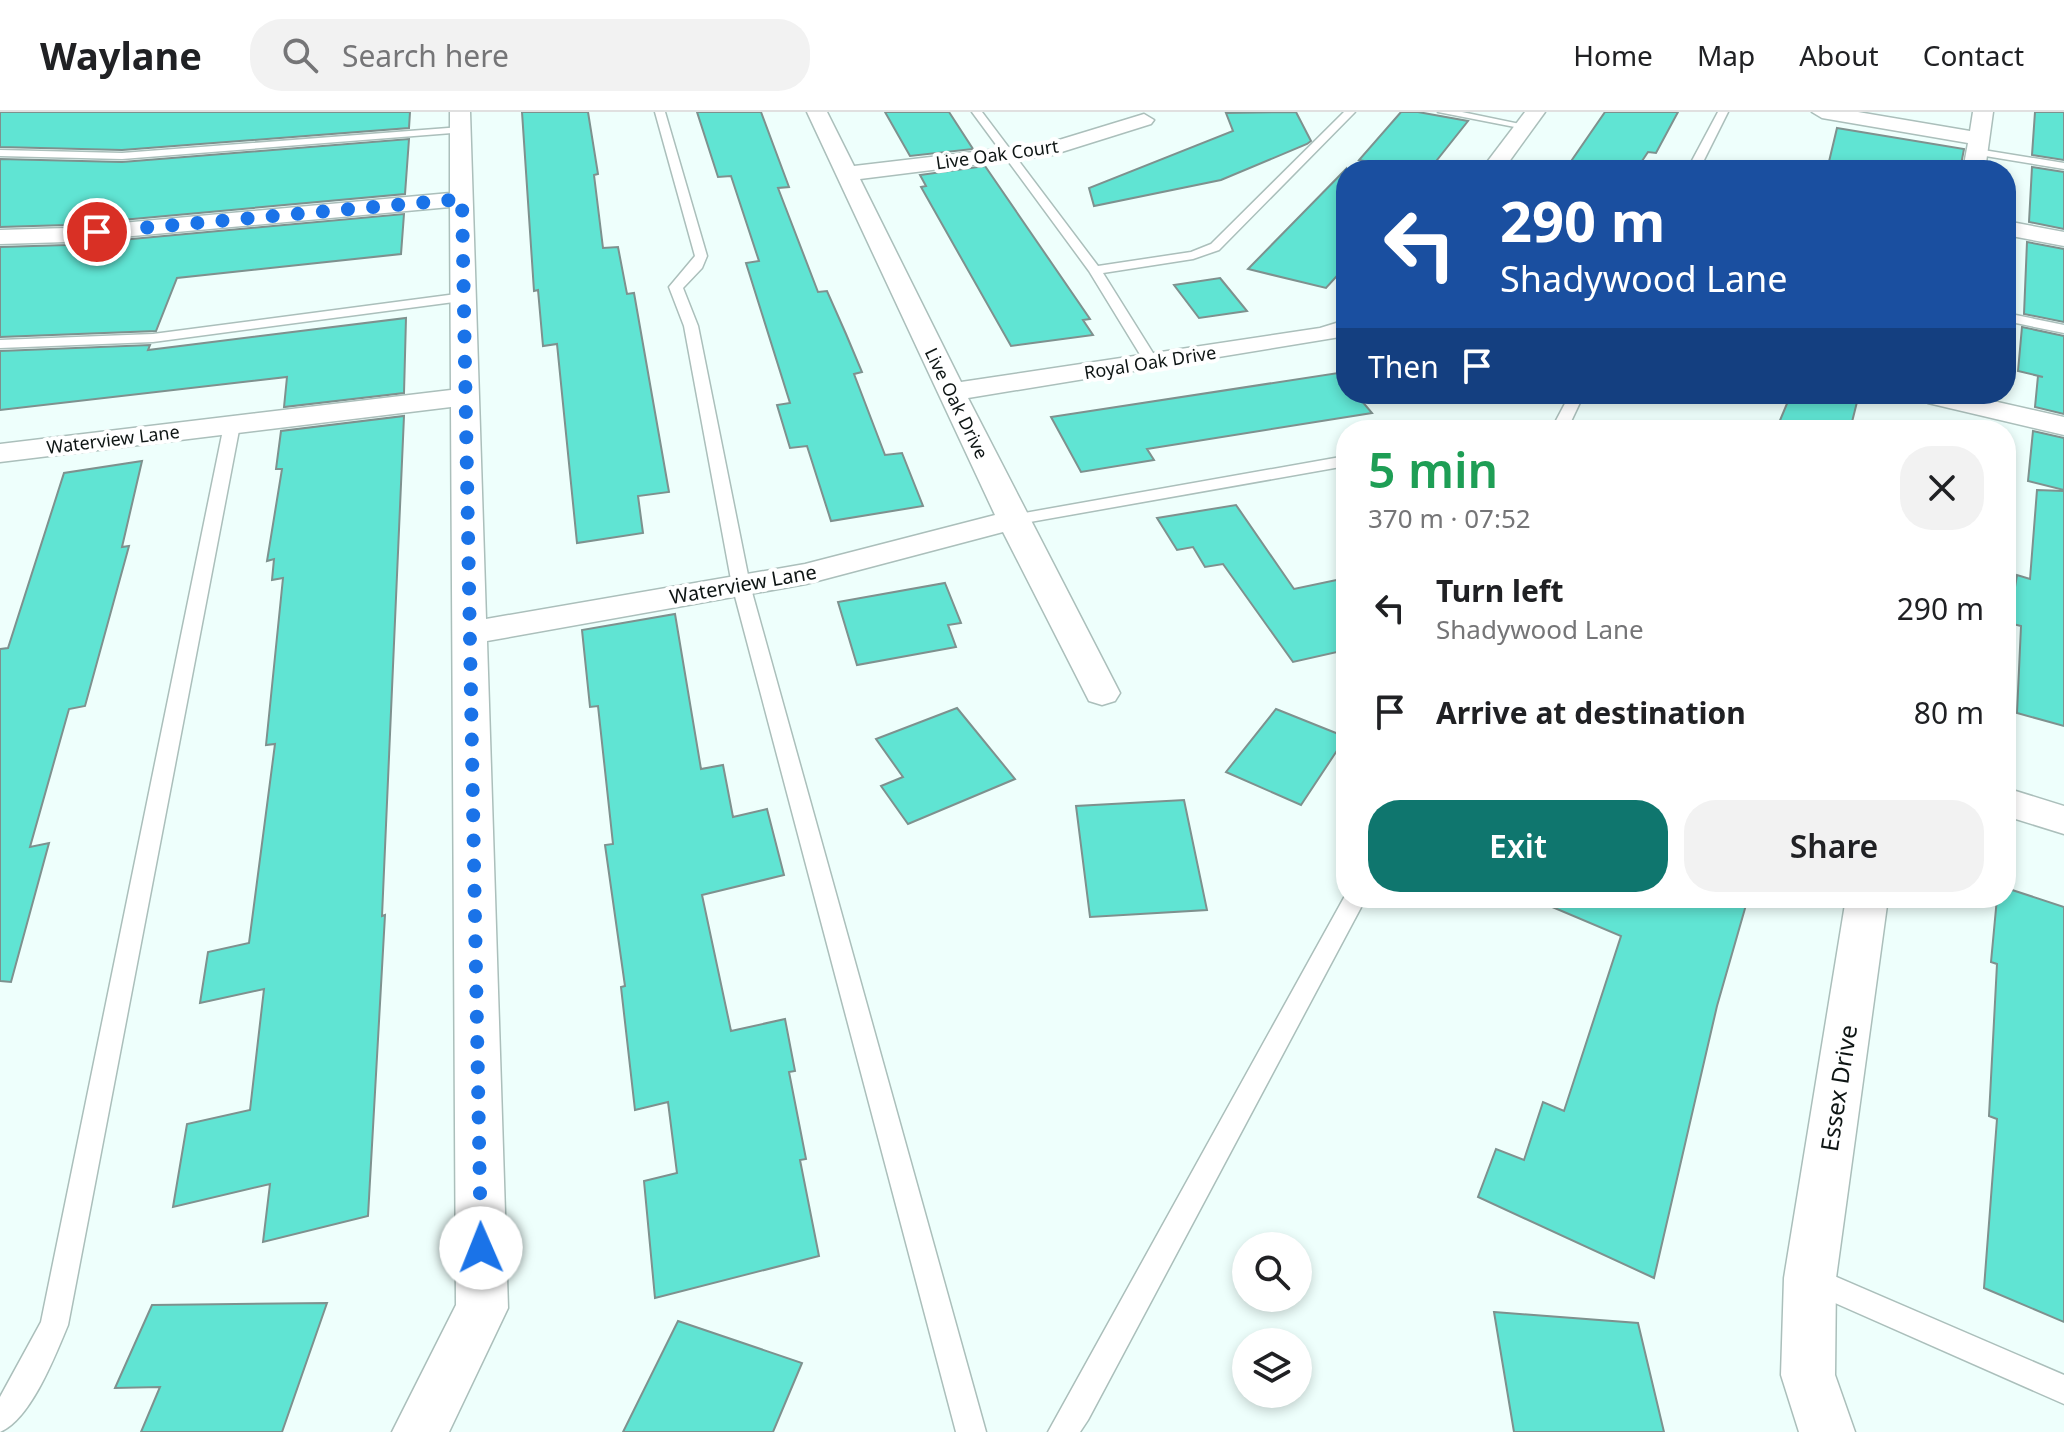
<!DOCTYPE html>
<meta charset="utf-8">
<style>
body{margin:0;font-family:"Noto Sans",sans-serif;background:#f2f2f2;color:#202124;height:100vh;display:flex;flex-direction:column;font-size:30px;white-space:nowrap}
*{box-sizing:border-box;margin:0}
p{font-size:26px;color:#757577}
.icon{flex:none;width:44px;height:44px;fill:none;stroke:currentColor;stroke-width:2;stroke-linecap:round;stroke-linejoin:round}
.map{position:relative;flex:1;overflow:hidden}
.details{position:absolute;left:1336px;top:308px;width:680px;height:488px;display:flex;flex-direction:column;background:#fff;border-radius:32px;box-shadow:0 4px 12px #0003}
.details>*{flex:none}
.guide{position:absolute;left:1336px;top:48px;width:680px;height:244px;border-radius:32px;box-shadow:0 4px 12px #0003;background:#1a4fa0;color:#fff;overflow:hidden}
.buttons{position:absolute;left:1232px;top:1120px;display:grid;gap:16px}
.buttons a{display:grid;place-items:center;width:80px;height:80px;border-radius:50%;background:#fff;box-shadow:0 4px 12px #0003;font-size:40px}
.pin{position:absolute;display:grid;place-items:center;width:68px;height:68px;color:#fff;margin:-34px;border:4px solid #fff;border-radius:50%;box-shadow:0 2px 8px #0007}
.me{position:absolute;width:88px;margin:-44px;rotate:359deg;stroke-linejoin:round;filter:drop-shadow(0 0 6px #0008)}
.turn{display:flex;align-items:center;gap:28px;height:168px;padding:0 32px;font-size:36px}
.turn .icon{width:104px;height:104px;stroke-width:2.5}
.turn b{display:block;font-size:56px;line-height:68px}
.then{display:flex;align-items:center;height:76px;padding:0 32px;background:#0003;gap:16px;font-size:30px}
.round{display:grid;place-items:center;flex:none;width:84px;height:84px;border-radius:32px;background:#f2f2f2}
.head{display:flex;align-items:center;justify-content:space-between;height:136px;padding:0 32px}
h1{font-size:48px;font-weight:600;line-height:60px;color:#1e9e55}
.button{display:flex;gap:16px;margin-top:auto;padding:16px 32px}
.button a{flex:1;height:92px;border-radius:32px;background:#0f766e;color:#fff;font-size:32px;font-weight:600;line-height:92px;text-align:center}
.button a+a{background:#f2f2f2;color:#202124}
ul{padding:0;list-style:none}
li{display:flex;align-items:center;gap:24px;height:104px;padding:0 32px}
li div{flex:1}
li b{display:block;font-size:30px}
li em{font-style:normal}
header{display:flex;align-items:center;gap:48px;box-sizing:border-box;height:112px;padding:0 40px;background:#fff;border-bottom:2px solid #e0e0e0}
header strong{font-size:38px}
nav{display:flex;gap:44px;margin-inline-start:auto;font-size:28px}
.search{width:560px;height:72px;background:#f2f2f2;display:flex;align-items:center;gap:20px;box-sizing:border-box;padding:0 28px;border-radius:32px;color:#757577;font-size:30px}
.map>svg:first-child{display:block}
</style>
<header>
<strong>Waylane</strong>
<div class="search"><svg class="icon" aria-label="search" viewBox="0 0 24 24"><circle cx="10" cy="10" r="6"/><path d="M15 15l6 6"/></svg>Search here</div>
<nav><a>Home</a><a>Map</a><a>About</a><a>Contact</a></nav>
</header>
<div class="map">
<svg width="2064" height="1320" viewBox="0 0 2064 1320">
<rect width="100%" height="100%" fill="#eefffc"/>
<!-- building -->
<g fill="#60e4d3" stroke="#7e918e" stroke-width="2">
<path d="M0,0h410l-1,16 -287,22 -122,-3z"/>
<path d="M522,0h66l10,62 -4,1 9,73 15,-1 9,47 7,-1 35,199 -31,4 5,37 -66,10 -20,-199 -14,2 -5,-56 -4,1z"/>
<path d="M697,0h64l28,75 -11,1 40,104 9,-1 19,43 16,38 -8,2 31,81 17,-2 21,53 -92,15 -24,-75 -17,2 -13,-43 13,-2 -44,-140 13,-2 -28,-85 -13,1z"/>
<path d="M885,0h64l24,37 -63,7z"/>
<path d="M1296,0l15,29 -4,3 -86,36 -127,26 -5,-18 144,-57 -7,-18z"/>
<path d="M1401,0h17l50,9 -39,49h-22l-48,-10z"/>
<path d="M1605,0h73l-22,41 -8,-1 -12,18h-71z"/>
<path d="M2035,0h29v48l-32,-5z"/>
<path d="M1837,16l127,21 -4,21h-133z"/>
<path d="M409,27l-4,55 -338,31 -67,2v-68l122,3z"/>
<path d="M985,54l105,153 -7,1 10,15 -82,11 -90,-159 5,-1 -6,-11z"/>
<path d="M2032,55l32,5v57l-35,-7z"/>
<path d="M1346,57v97l-20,22 -78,-19z"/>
<path d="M404,102l-3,40 -224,24 -21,53 -156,6v-90l67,-2z"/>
<path d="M2027,130l37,7v73l-40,-8z"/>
<path d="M1220,166l27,33 -48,7 -25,-33z"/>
<path d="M406,206l-2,75 -120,14 3,-30 -287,33v-59l150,-6 -2,5z"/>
<path d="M2022,215l42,9v78l-29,-7 3,-31 5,1 -25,-6z"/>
<path d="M1338,261l8,10v11h10l16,19 -225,36 7,11 -73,12 -30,-55z"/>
<path d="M1791,282h68l-9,36h-74z"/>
<path d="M404,304l-22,500 3,-1 -17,301 -105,26 7,-58 -97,23 14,-83 63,-14 14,-121 -64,14 8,-51 41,-9 26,-199 -9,1 17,-167 -11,2 2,-21 -7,2 15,-92h-6l5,-38z"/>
<path d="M2033,319l31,7v52l-36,-9z"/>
<path d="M142,349l-20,86 7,-1 -44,160 -16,3 -39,138 19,-4 -38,139 -11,-1v-332l8,-1 56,-175z"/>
<path d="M2037,378l27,1v235l-47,-13 4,-87 -12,-3 8,-48 13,4z"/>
<path d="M1236,393l58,84 52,-11v72l-53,12 -70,-98 -18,3 -12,-20 -16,3 -20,-32z"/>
<path d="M945,471l16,40 -13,2 8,22 -99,18 -19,-63z"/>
<path d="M675,502l26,155 22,-4 10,52 34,-8 17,66 -82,20 29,136 54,-12 10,52 -6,1 17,87 -6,1 19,96 -164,42 -11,-117 33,-8 -9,-71 -33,8 -14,-123 4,-1 -20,-141 8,-1 -15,-138 -8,1 -8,-77z"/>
<path d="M957,596l58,71 -107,45 -27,-38 22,-9 -27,-38z"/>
<path d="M1276,597l70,28 -45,68 -75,-33z"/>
<path d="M1184,688l23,110 -117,7 -14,-111z"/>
<path d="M2006,776l58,19v415l-80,-34 13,-169 -8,-3 8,-152 -6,-2 6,-64h9z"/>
<path d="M1531,786h217l-31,108 -63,272 -176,-81 18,-48 28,11 19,-58 21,9 57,-175z"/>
<path d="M327,1191l-45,129h-141l19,-45 -45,1 37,-83z"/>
<path d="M1494,1200l144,11 26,109h-150z"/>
<path d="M678,1209l124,42 -29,69h-150z"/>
</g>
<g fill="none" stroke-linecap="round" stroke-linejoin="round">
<defs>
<g id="lane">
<path d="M655,0h10l42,144 -5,12 -19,20 15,38 52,259 236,847h-30l-224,-847 -48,-259 -15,-39 26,-31z"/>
<path d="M972,0h10l116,154 93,-14 20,-8 133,-132h11l-136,138 -26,9 -90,14 55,88 -7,4 -7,-4 -55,-90z"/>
<path d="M1438,0h24l68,14 -5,3z"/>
<path d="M1718,0h10l-29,58h-12z"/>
<path d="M461,15l4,1v4l-343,27 -122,-3v-6l122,3z"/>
<path d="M1977,37l87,14v6l-91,-15v-4z"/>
<path d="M464,181l5,1v6l-316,42 -153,6v-8l153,-6z"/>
<path d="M2006,201l58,12v8l-58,-12z"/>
<path d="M1570,282h14l-17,36h-16z"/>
<path d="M232,308l8,5 -172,900c-13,31 -37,94 -68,107v-35l41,-75 183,-897z"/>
<path d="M1346,344v10l-333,59 -8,-5 8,-5z"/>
<path d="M1346,782v4h20l-278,522 -8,12h-32z"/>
<path d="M1811,1154l253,109v29l-263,-116 -4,-9 4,-9z"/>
</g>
<g id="street">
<path d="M450,0h20l16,507 319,-55 190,-49 -188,-403h20l27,54 195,-23 95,-29 10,6 -3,4 -99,31 -192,24 101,203 359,-54 26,-8v16l-378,62 152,295 -5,8 -13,4 -13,-4 -86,-169 -197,52 -319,57 21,667 -59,124h-57l64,-127 -5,-898 -451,55v-18l451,-54 -1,-183 -383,35 -67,2v-14l67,-2 383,-35z"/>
<path d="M1525,0h20l-42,58h-22z"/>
<path d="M1812,0h46l112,19 3,-19h20l-8,58h-22l5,-27 -146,-25z"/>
<path d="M2006,109l58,11v14l-58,-11z"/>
<path d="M1926,282h36l102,23v18l-136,-32z"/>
<path d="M2006,676l58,18v28l-58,-18z"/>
<path d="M1846,786h42l-52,380 -1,97 20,57h-56l-18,-57 3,-97z"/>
</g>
</defs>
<!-- lane casing -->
<use href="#lane" stroke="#abbfbb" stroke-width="3"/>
<!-- street casing -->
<use href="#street" stroke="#abbfbb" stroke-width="3"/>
<!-- lane -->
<use href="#lane" fill="#fff" fill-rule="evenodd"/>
<!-- street -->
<use href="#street" fill="#fff" fill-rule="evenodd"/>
</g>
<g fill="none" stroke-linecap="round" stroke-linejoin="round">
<!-- route -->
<path stroke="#1a73e8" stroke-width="14" stroke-dasharray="0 25.2" d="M97,120l365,-33 19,1049"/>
</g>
<g text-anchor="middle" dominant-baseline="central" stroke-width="8" stroke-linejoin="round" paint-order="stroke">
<!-- far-street labels -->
<g font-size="18" fill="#0e1514" stroke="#fff">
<text transform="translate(997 42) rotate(-8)">Live Oak Court</text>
<text transform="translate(1150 250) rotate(-9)">Royal Oak Drive</text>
<text transform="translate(957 291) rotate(64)">Live Oak Drive</text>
<text transform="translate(113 327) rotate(-7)">Waterview Lane</text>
</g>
<!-- street labels -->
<g font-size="20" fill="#0e1514" stroke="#fff">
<text transform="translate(743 472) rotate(-10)">Waterview Lane</text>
</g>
<!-- near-street labels -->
<g font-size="24" fill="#0e1514" stroke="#fff">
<text transform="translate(1838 976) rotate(-81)">Essex Drive</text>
</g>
</g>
</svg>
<div class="buttons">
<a><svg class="icon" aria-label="search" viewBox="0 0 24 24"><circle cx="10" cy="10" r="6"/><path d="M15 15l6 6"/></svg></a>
<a><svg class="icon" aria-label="layers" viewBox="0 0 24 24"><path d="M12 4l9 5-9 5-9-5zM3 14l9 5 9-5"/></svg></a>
</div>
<div class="pin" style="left:97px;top:120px;background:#d93025"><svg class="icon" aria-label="arrive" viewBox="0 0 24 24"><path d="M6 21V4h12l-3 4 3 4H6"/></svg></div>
<svg class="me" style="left:481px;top:1136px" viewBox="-20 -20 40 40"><circle r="19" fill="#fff"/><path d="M0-13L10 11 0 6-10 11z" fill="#1a73e8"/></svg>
<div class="guide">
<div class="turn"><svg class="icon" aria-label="left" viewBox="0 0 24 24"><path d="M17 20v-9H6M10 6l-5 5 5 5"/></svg><div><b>290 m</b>Shadywood Lane</div></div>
<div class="then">Then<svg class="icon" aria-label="arrive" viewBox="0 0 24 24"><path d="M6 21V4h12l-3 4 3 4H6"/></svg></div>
</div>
<section class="details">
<div class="head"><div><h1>5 min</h1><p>370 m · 07:52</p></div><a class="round"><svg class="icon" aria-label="close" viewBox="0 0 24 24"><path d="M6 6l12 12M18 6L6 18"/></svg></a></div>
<ul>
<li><svg class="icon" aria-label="left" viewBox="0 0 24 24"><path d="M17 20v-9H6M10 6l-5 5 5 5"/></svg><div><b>Turn left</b><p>Shadywood Lane</p></div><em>290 m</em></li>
<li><svg class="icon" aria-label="arrive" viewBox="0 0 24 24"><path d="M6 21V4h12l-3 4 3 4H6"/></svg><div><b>Arrive at destination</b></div><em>80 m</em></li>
</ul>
<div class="button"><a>Exit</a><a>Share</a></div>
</section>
</div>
